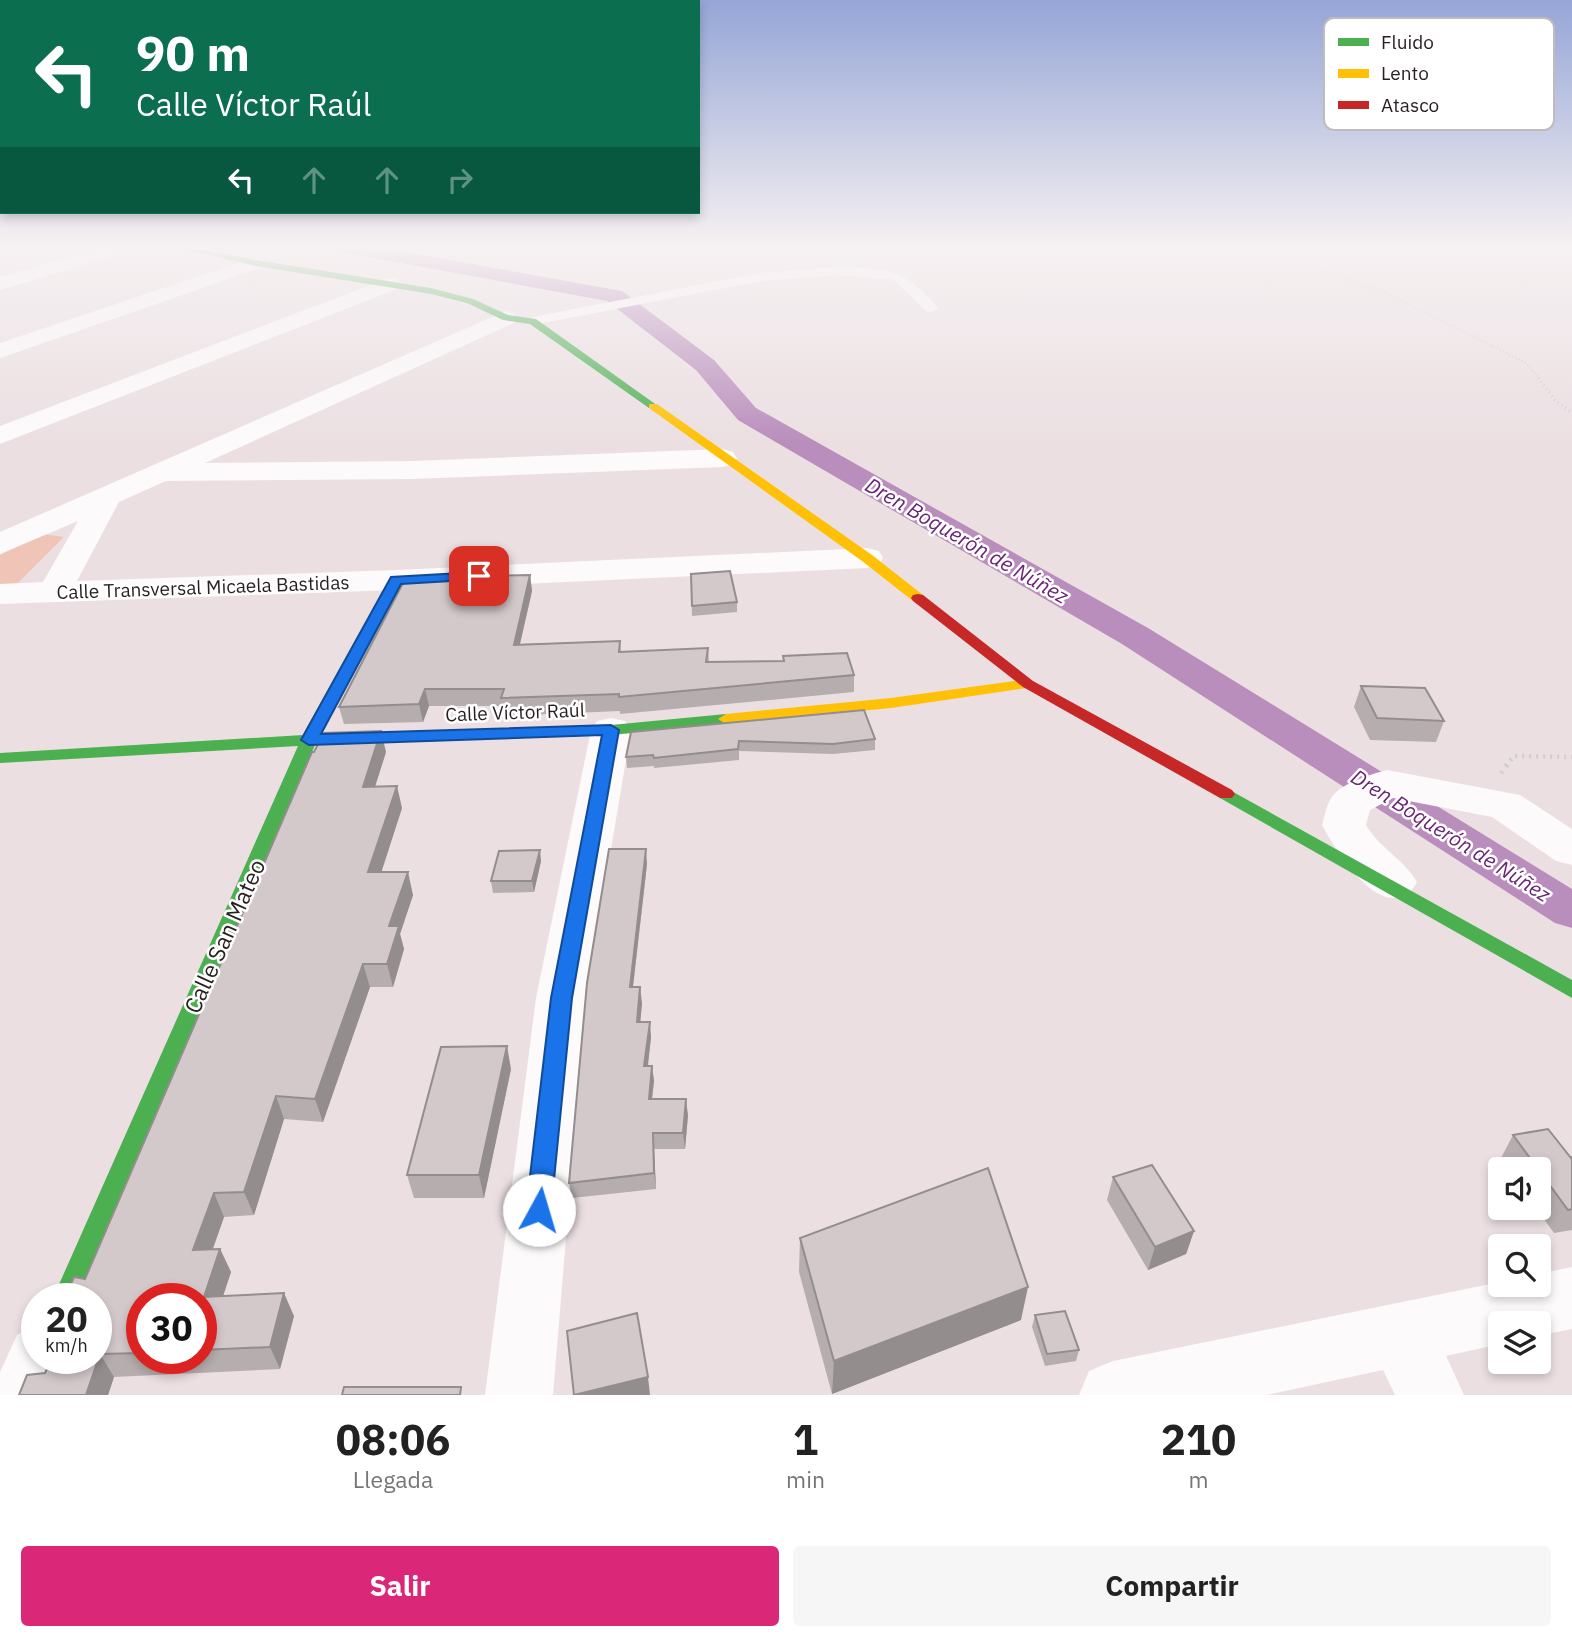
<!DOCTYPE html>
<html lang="es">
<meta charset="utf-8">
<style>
body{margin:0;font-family:"IBM Plex Sans",sans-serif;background:#f6f6f6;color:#222;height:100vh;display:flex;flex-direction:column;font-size:26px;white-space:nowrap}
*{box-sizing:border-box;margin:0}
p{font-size:23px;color:#767676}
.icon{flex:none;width:38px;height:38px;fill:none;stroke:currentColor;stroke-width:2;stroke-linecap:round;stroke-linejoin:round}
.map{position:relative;height:1395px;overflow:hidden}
.side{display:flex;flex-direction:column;background:#fff;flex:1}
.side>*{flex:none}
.banner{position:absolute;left:0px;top:0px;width:700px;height:214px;box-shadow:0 4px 10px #0003;background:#0b6e4f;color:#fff;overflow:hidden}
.tools{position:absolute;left:1488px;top:1157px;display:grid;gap:14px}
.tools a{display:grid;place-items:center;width:63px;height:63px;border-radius:7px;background:#fff;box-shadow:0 4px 10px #0003;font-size:35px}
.speed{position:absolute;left:21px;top:1283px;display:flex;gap:14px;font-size:35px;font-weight:700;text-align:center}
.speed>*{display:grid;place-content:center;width:91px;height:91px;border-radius:50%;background:#fff;box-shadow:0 4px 10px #0003;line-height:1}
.speed small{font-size:18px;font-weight:400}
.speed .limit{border:10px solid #d22;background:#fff;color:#111}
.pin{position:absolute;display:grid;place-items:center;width:60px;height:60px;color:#fff;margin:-30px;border-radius:14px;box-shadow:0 4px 10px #0006}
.me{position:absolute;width:77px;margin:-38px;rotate:6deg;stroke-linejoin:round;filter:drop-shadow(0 0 5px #0008)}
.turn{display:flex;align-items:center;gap:24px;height:147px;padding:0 21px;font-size:32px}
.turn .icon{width:91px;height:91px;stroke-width:2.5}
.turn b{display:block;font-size:49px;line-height:60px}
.lanes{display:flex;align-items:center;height:66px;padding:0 21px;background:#0003;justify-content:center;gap:35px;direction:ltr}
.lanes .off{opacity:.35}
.eta{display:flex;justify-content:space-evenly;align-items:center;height:119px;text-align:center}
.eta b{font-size:42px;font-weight:700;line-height:49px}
.primary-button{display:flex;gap:14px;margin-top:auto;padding:14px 21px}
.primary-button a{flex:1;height:80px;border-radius:7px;background:#db2777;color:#fff;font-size:28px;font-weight:700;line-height:80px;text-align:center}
.primary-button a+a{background:#f6f6f6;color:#222}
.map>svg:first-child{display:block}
</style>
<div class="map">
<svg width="1572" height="1395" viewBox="0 0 1572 1395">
<rect width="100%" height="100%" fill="#ebdfe2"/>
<!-- green -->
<path fill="#f0c5b7" d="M43,534l21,3 -49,49 -15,1v-32z"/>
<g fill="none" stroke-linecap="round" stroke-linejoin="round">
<!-- canal -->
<path fill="#b98ebc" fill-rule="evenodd" d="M332,246h40l250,45 92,69 42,48 392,220 424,261v39l-17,-5 -433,-279 -384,-224 -42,-50 -89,-69 -265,-49 -7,-2z"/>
<!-- path-far3 -->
<g stroke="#d2cece" stroke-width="2.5" stroke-dasharray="1 2.5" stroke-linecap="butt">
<path d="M654,246l7,8 -5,6 17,9"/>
<path d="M1248,246l139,47 139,70 13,16"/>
</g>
<!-- path-far2 -->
<path stroke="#d2cece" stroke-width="3.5" stroke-dasharray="1 3.5" stroke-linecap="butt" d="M1538,378l18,23 16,11"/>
<!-- path-far1 -->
<path stroke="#d2cece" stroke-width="4.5" stroke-dasharray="2 5" stroke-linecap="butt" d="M1506,766l8,-10 58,1"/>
<!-- path -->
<path stroke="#d2cece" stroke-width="5" stroke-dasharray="2 6" stroke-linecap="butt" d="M1501,773l7,-9"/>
<!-- lane -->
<path fill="#fcfafb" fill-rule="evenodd" d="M839,267c48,2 66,1 99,41l-7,4 -5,-1 -32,-31 -55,-5 -79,6 -227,44 -7,-4 7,-4 227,-44z"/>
<!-- street -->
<g fill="#fcfafb" fill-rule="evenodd">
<path d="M107,246h30l-3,4 -134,40v-13z"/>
<path d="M256,257l7,2 3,4 -3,4 -263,91v-15z"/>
<path d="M389,278l8,1 3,5 -3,5 -397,155v-18z"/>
<path d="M506,311l8,2 3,5 -3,5 -309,140 208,-2 310,-12 10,3 4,6 -4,6 -10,3 -310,12 -247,2 -47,21 -42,79 319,-11 471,-22 12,3 4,7 -4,7 -12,3 -471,22 -396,14v-20l43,-2 35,-61 -78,33v-22z"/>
<path d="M611,718l14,3 6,9 -45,268 -33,397h-68l51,-397 55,-268 6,-9z"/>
<path d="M1387,770l133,25 52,34v36l-16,-4 -64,-44 -99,-19 -23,12 -4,15c13,23 38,34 51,57l-7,11c-4,2 -11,5 -16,5 -29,0 -60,-51 -72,-73 3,-10 5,-24 13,-32 12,-11 36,-19 52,-23z"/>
<path d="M1572,1267v62l-34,7v-13h-38v21l-54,12 18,39h-69l-12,-25 -116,25h-188l10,-24 24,-10 387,-79v2h38v-10z"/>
<path d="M37,1326v32h36l-15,37h-58v-23l17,-37z"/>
</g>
<!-- fast -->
<g fill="#4caf50" fill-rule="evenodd">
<path d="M169,246h14l73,14 175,28 42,11 35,16 28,4 122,87 -9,2 -119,-84 -27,-4 -36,-17 -36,-9 -175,-28z"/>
<path d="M335,687l8,5 -23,43 291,-10 115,-11 8,5 -8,5 -115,11 -296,10 -236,553h-26l245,-552 -298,17v-10l303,-18 24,-43z"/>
<path d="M1226,788l346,192v18l-352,-200 -3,-4z"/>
</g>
<!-- slow -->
<g fill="#ffc107" fill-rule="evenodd">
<path d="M649,404h8l215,151 51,40 2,3 -2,3h-10l-51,-40 -213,-153z"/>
<path d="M396,576l7,4 -60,112 -8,5 -6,-2 -2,-3 62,-112z"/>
<path d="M1028,679l5,2 3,3 -3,3 -142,21 -165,16 -8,-5 8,-5 165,-16z"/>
</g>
<!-- jam -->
<path fill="#c62828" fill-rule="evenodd" d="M918,594l5,1 110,86 199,109 3,4 -3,4h-12l-197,-111 -110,-86 -2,-3 2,-3z"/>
</g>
<!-- wall -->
<g fill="#b6adae" fill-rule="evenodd">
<path d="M691,574l46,28v10l-45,4z"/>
<path d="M530,575l2,16 -12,53 100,-3 1,11 87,-4 1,14 74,-1v-5l71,19v17l-234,22v-3l-116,5 -1,-10h-74l-6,16 -79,2 -5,-17 146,-127z"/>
<path d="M1361,686l83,35 -8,21 -66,-2 -16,-33z"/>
<path d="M631,732l244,7v11l-42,4 -94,-3v9l-85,8v-2l-27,2 -1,-11z"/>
<path d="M386,752l-11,34 27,22 -21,64 32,23 -13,39 4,15 -11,38h-23l-47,135 -39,-3 -30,96 -30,2 -11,32h7l11,23 -8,24 71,20 -14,53 -166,8 -6,18h-89l26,-22 40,-94zM142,1298h59v60h-59z"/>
<path d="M541,861l-7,31 -41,1 -2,-12z"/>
<path d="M647,864l-14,123 9,16 -2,19 11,15 -3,29h4l2,15 -2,18 36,16 -3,34h-31l2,40 -84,9 -3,-15z"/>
<path d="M511,1069l-27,129h-70l-7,-23z"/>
<path d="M1513,1135l59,22v73l-18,3 -18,-25h2v-39h-30l-7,-11z"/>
<path d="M1113,1177l81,54 -8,23 -38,16 -41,-70z"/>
<path d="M800,1238l221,82 -189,74 -33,-122z"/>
<path d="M1035,1315l44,35 -3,11 -31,5 -13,-39z"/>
</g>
<!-- shaded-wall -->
<g fill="#948d8d">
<path d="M530,575l2,16 -16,70 -2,-16z"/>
<path d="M425,689l4,17 -6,16 -4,-18z"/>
<path d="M381,731l5,21 -18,57 -5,-22z"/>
<path d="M397,786l5,22 -28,87 -6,-23z"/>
<path d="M646,849l1,15 -16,139 -1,-16z"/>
<path d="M540,850l1,11 -7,31 -2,-11z"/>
<path d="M408,872l5,23 -13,39 4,15 -11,38 -6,-23 2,-38z"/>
<path d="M363,964l7,23 -47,135 -8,-23z"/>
<path d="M640,987l2,16 -3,34 -2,-15z"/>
<path d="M650,1022l1,15 -5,44 -2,-15z"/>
<path d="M507,1046l4,23 -27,129 -5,-23z"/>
<path d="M652,1066l2,15 -4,34 -1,-16z"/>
<path d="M276,1096l8,23 -30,96 -10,-23z"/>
<path d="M686,1099l2,16 -3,34 -2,-16z"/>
<path d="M653,1133l1,16 2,40 -2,-16z"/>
<path d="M214,1193l10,24 -20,56 -11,-23z"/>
<path d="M1194,1231l-8,23 -38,16 7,-23z"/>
<path d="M220,1249l11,23 -16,48 -11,-23z"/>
<path d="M1028,1287l-7,33 -189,74 2,-33z"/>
<path d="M284,1293l10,23 -14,53 -10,-22z"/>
<path d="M100,1354l14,23 -6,18h-22z"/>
<path d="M648,1377l2,18h-74z"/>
</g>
<!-- building -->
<g fill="#d4c9ca" stroke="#948d8d" stroke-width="2">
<path d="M730,571l7,31 -45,4 -1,-32z"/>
<path d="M530,575l-16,70 106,-4 -1,11 89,-4 -2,14 78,-1 -1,-5 64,-3 7,22 -235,22v-3l-118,4 3,-9h-79l-6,15 -80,3 65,-126 81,-1 1,-4z"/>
<path d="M1361,686l64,2 19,33 -67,-3z"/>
<path d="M864,710l11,29 -42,5 -94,-3 -1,8 -84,9 -1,-3 -27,2 5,-25z"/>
<path d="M381,731l-18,56 34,-1 -29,86h40l-19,54h10l-12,38h-24l-48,135 -39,-3 -32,96 -30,1 -21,57 27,-1 -16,48 80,-4 -14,54 -69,3v-52h-59v55l-42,1 -14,41h-67l8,-20 18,-2 7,-15h44v-60h-31l9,-21 11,2 227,-527h2l10,-19z"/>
<path d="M609,849h37l-16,138h10l-3,35h13l-6,44h8l-3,33h37l-3,34h-30l1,40 -85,10 18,-200z"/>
<path d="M540,850l-8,31h-41l8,-30z"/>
<path d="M507,1046l-28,129h-72l34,-128z"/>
<path d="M1548,1129l23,29 1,-1v52l-4,1 -55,-75z"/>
<path d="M1152,1165l42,66 -39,16 -42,-70z"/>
<path d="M988,1168l40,119 -194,74 -34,-123z"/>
<path d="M1065,1311l14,39 -32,4 -12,-39z"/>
<path d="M637,1313l11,64 -74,18 -7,-64z"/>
<path d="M344,1387h117l-1,8h-118z"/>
</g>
<!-- sky -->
<linearGradient id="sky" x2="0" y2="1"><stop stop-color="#95a5d6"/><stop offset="0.56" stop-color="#f6f1f2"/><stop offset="1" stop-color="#f6f1f2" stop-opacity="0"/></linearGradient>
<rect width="1572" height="441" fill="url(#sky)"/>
<!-- route -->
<path fill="#1a73e8" stroke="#114b97" stroke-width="2" d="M479,572l5,1v6l-83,5 -80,150 290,-9 8,5 -47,268 -21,212 -4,8 -8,3 -9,-3 -4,-8 25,-212 51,-263 -293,10 -8,-5 90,-163z"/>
<g text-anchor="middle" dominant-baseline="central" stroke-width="5" stroke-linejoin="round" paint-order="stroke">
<!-- street labels -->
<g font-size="19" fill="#281f21" stroke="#fff">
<text transform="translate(203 587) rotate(-2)">Calle Transversal Micaela Bastidas</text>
<text transform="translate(515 712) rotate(-2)">Calle Víctor Raúl</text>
</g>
<!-- water labels -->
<g font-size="21" font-style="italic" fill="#6a2476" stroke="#fff">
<text transform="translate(967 540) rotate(30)">Dren Boquerón de Núñez</text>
<text transform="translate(1451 835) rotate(32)">Dren Boquerón de Núñez</text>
</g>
<!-- near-street labels -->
<g font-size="23" fill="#281f21" stroke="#fff">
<text transform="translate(224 936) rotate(-66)">Calle San Mateo</text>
</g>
</g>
<!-- legend -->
<rect x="1324" y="18" width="230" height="112" rx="10" fill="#fff" stroke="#bebcbc" stroke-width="2"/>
<rect x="1338" y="38" width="31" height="8" fill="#4caf50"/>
<rect x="1338" y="69" width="31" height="9" fill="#ffc107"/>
<rect x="1338" y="101" width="31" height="8" fill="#c62828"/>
<g font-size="19" fill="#281f21">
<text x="1381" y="49">Fluido</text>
<text x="1381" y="80">Lento</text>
<text x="1381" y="112">Atasco</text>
</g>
</svg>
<div class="tools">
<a><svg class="icon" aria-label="sound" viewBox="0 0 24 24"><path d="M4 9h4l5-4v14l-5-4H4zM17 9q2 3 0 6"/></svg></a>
<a><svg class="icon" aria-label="search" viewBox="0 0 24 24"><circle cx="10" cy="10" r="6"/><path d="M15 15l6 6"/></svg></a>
<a><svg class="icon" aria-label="layers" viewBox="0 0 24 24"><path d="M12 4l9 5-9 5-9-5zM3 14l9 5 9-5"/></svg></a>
</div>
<div class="speed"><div>20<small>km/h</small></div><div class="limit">30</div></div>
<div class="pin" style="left:479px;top:576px;background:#d93025"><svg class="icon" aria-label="arrive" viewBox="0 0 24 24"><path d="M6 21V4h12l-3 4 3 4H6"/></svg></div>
<svg class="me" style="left:539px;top:1210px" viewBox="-20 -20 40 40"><circle r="19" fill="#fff"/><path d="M0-13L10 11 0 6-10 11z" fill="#1a73e8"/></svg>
<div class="banner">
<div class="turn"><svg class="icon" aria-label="left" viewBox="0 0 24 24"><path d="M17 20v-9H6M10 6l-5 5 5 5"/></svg><div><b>90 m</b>Calle Víctor Raúl</div></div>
<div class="lanes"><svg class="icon" aria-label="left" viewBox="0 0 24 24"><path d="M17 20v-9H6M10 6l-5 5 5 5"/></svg><svg class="icon off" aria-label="ahead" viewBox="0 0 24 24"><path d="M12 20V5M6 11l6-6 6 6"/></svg><svg class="icon off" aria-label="ahead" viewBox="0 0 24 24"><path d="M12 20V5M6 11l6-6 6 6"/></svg><svg class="icon off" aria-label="right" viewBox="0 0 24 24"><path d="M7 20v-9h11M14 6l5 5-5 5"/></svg></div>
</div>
</div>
<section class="side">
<div class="eta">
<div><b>08:06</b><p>Llegada</p></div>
<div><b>1</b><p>min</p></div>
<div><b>210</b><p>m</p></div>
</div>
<div class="primary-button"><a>Salir</a><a>Compartir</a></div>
</section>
